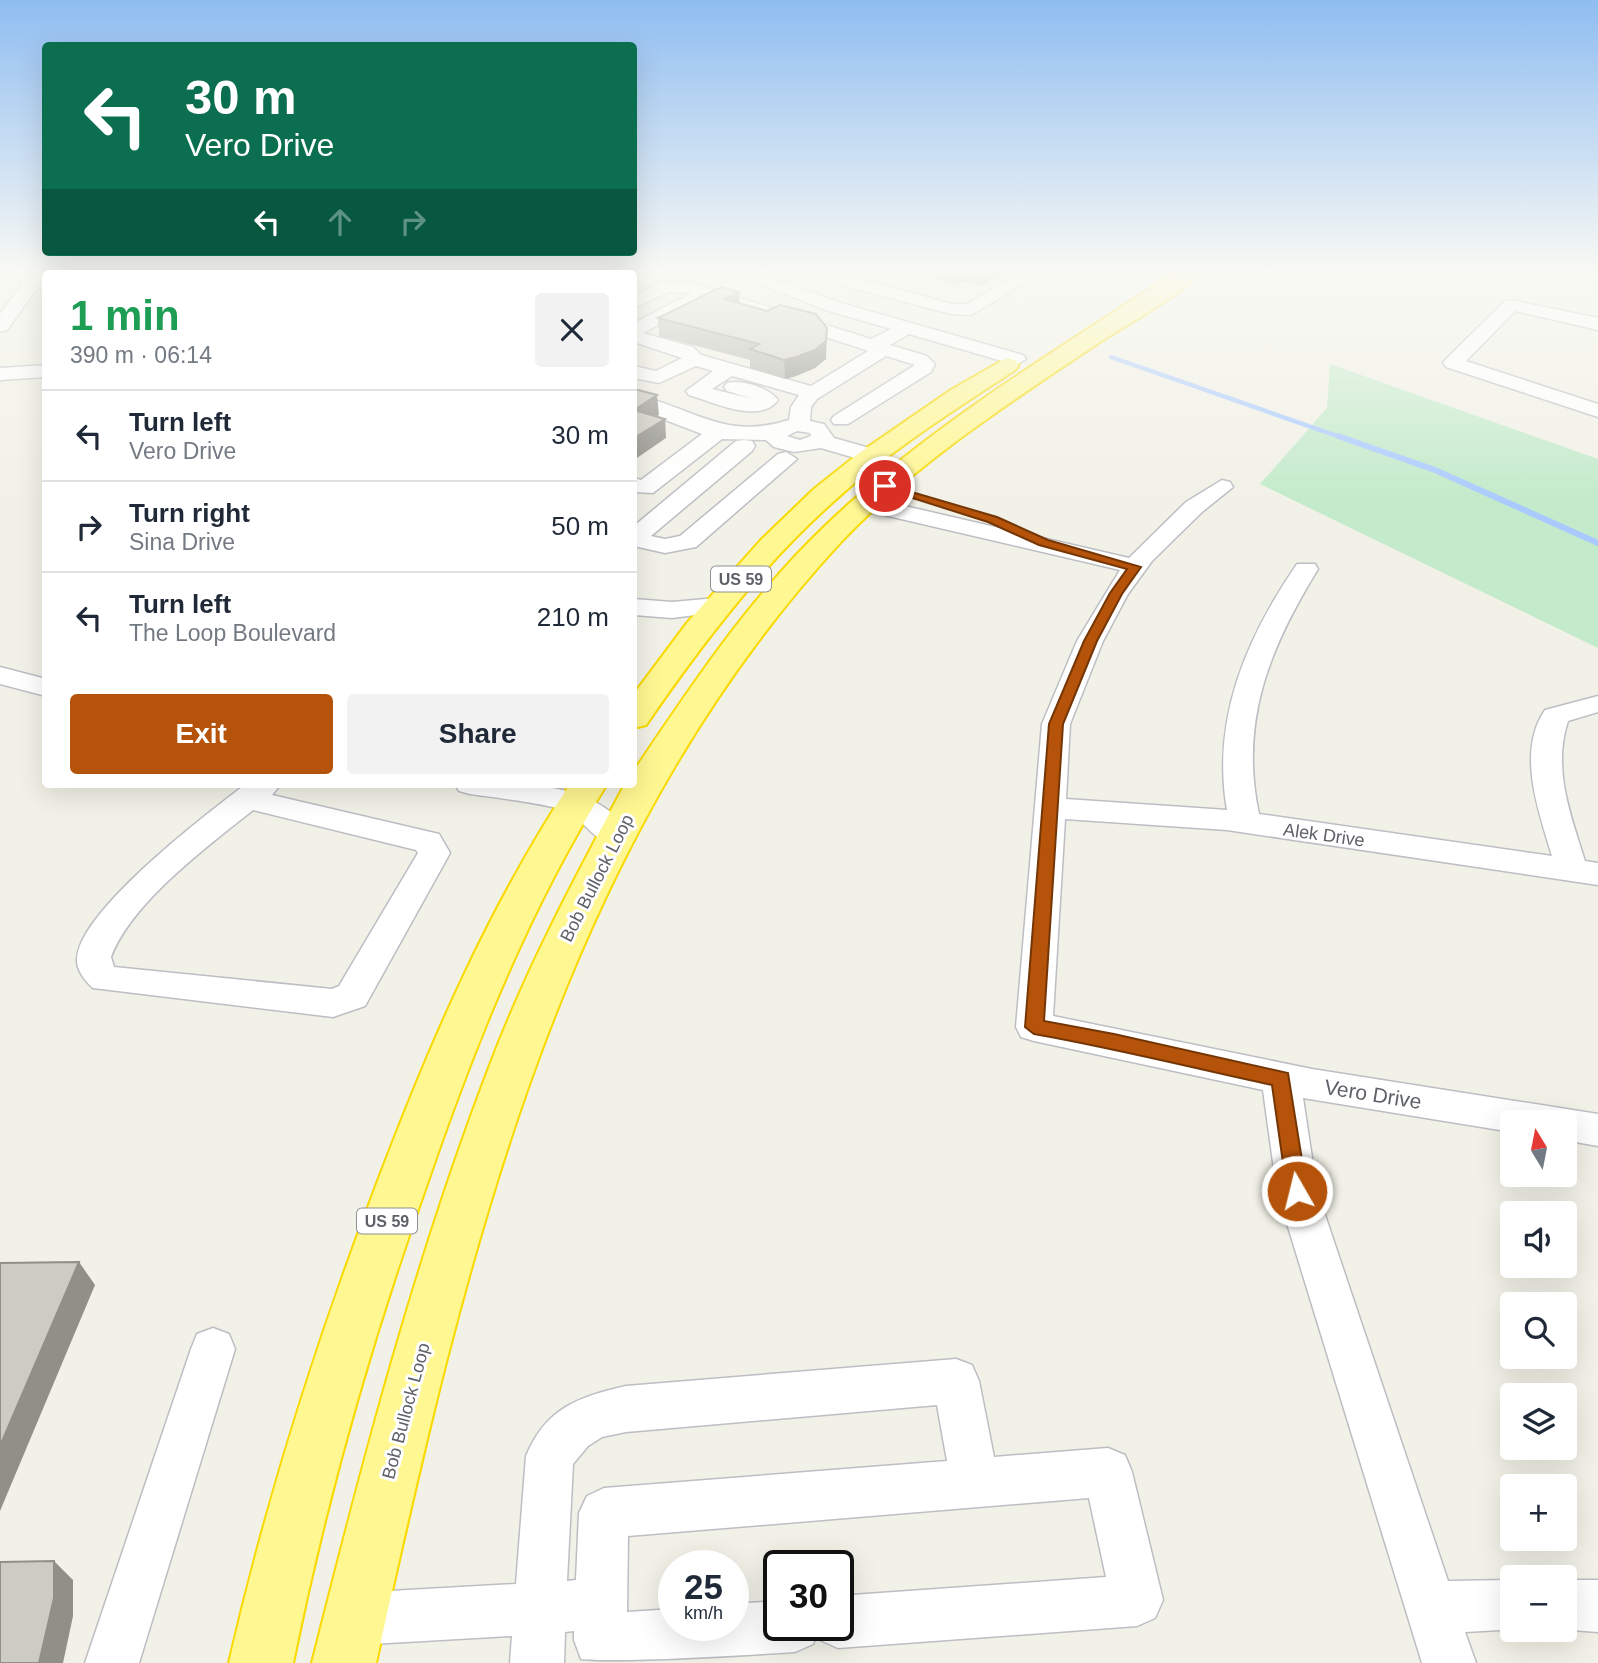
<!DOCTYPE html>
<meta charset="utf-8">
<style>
body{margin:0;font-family:Arial,sans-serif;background:#f2f2f3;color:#1f2937;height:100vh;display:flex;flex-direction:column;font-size:26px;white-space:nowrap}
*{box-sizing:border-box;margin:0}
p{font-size:23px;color:#747a83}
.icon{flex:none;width:38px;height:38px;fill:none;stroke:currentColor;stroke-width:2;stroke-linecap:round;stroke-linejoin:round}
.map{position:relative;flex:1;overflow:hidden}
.details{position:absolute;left:42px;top:270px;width:595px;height:518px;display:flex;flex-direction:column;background:#fff;border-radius:7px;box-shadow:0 7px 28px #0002}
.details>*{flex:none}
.guide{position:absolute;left:42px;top:42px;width:595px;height:214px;border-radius:7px;box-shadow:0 7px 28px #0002;background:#0b6e4f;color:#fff;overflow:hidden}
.needle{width:46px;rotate:350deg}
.tools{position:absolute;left:1500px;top:1110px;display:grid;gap:14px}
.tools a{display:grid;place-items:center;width:77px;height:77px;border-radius:7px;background:#fff;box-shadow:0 7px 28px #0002;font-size:35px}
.speed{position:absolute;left:658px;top:1550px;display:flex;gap:14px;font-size:35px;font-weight:700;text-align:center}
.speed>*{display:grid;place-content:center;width:91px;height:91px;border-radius:50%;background:#fff;box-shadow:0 7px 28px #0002;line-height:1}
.speed small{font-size:18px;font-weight:400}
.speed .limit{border:4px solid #111;border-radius:10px;background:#fff;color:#111}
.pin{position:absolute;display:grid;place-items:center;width:60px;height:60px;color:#fff;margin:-30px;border:4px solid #fff;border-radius:50%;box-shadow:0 2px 7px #0007}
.me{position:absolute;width:77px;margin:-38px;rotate:352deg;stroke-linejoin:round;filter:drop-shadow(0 0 5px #0008)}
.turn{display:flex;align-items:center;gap:24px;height:147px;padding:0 28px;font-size:32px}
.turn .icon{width:91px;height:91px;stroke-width:2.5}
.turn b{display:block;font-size:49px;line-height:60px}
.lanes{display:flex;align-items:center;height:66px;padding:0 28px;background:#0003;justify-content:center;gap:35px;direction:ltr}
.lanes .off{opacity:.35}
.round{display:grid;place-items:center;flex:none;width:74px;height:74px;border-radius:7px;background:#f2f2f3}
.overview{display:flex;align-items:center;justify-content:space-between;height:119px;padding:0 28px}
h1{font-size:42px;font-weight:600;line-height:52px;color:#1e9e55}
.cta{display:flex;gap:14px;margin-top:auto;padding:14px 28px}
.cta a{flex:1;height:80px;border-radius:7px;background:#b45309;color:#fff;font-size:28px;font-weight:600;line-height:80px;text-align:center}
.cta a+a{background:#f2f2f3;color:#1f2937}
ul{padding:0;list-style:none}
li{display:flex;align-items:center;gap:21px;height:91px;padding:0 28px;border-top:2px solid #e0e1e3}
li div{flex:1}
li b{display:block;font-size:26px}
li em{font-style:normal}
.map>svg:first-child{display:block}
</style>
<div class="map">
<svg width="1598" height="1663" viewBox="0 0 1598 1663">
<rect width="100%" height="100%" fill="#f1f1e7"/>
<!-- green -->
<path fill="#c3eaca" d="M1330,364l268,95v189l-338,-164 67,-76z"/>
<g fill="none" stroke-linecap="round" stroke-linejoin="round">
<!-- stream-far1 -->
<path stroke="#aacaff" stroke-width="4.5" d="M1111,357l232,81"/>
<!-- stream -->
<path stroke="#aacaff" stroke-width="6" d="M1338,436l97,34 163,73"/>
<defs>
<g id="minor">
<path d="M0,269h12l-6,10 -6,1z"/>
<path d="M34,269h17l-44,61 -7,2v-18z"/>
<path d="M406,269h17v4h-18z"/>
<path d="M437,269h16l1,4h-18z"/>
<path d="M594,269h16l1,4h-18z"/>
<path d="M721,269h25l95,34 182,52 3,4 -10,6 -107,-31 -19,11 37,11 8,8 -4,8 -83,52h-14l-3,-4 3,-4 81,-51 -29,-9 -69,43 -6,8 -1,14 14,3 10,14 46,13 3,5 -3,5 -8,2 -51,-15 -27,4 -20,-5 -8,-7 -44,-1 -69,54 -19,-1v-14l7,2 61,-46 -68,-26v-13c60,12 88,46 155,25l2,-13 8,-12 -67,-19 -20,13 41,10 -26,-8 -3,-4 3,-4c15,-4 42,5 51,17 -18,25 -65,2 -89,-5l-3,-4 27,-20 -17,-5 -37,17 -25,-5v-12l22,5 26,-13 -48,-16v-19l58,-30 -23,-1 -35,16v-12l25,-13 27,-2 185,58 20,-10 -62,-18zM708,299l158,51 2,1 -57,35 -110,-31 -8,-8 -50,-14zM797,431l13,2 1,3 -11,4 -13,-4z"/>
<path d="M791,269h26l15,8 -9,5z"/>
<path d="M1027,269h21l-77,46 -20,-1 -109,-29 -3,-4 9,-5 104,28h16z"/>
<path d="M1109,269h30l14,7 -9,5z"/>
<path d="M1511,300l87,18v12l-83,-19 -49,50 132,43v13l-152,-50 -3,-4 3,-4 59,-58z"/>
<path d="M46,365v12l-46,3v-12z"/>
<path d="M744,440l8,1 3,5 -3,5 -101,85 14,3 15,-3 98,-82 8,-2 11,7 -101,88 -31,6 -31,-7v-20l102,-85z"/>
<path d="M1222,480l8,2 3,5 -31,25 -50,49 -24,33 -25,47 -33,83 -4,75 161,11c-16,-91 20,-173 70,-246h18l3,5c-48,78 -79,152 -59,245l293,42c-13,-44 -36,-104 -7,-146l53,-14v16l-30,9c-16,48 3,95 17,140l13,2v22l-371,-55 -162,-11 -12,197 259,53 286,45v32l-34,-6v-18h-52v10l-209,-34 14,93 131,390 64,-1v49h6l-53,3 11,31h-54l-145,-472 -14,-101 -229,-49 -13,-4 -5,-10 26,-303 35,-83 43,-71 -262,-61 -4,-5 4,-5 8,-2 263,61 57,-56z"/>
<path d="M717,598l9,3 4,5 -4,5 -54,7 -38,-3v-16l38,3z"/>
<path d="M0,667l46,12v17l-46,-12z"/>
<path d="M246,784h35l-9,11 167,39 11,19 -85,153 -32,11 -240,-29c-7,-6 -16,-17 -16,-27 -2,-47 132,-149 169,-177zM253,810l163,40 2,3 -79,133 -7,3 -218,-22 -3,-10c21,-55 96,-110 142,-147z"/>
<path d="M455,784c60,0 140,-7 177,52l-5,8c-28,7 -38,-20 -59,-32 -15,-8 -78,-15 -98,-18l-11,-3z"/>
<path d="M213,1328l16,6 6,15 -96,314h-54l106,-314 6,-15z"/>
<path d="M956,1359l16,6 7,16 15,76 114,-9 17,7 7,17 31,128 -8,18 -18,8 -299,22 -18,-8 -3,-5 -4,9 -18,8c-46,3 -177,11 -214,7l-7,-19v-9l-9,1 -1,31h-54l2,-27 -158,9 -18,-8 -8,-18 8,-18 18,-8 162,-9 10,-128c20,-48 52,-59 100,-70zM937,1405l10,56 -343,27 -17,8 -8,17 -3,67 -9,1 6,-117 15,-18 14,-9 24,-5zM1089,1498l17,79 -268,19v30h-59v-25l-46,3v22h-59v-17l-47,3 1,-76z"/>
<path d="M1564,1580h34v52l-40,-3h6z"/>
</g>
<g id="highway">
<path d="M1180,269h25c-26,28 -78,55 -111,77 -88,59 -181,119 -254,197 -284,308 -376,723 -464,1120h-64c51,-202 103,-403 178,-598 37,-98 86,-189 135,-281h9v-13c57,-85 115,-172 189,-243 106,-103 235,-178 357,-259z"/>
<path d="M1007,358l8,2 4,5 -4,5c-62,41 -126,81 -181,131 -73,65 -133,144 -188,224l-12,3v-34l53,-71 74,-83 53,-51 44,-35 93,-64z"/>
<path d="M570,784h37c-78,125 -132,260 -180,400 -56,157 -101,316 -134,479h-64c38,-165 89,-326 150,-485 52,-137 110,-271 191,-394z"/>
</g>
</defs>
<!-- minor casing -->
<use href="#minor" stroke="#bcbec3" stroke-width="3"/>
<!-- highway casing -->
<use href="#highway" stroke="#f9d900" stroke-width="4"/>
<!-- minor -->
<use href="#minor" fill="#fff" fill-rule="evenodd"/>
<!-- highway -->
<use href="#highway" fill="#fff791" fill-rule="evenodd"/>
</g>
<!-- wall -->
<g fill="#b0afa8">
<path d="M924,269h86l-30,17 -18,-5 -6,4 -21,-6v-6z"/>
<path d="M740,304l27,7 59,48 -11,9 -19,8 -11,3 -35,-11v-8l-91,-24 -1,-18z"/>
</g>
<!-- shaded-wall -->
<g fill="#908f88">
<path d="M957,269h6l-1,12 -6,4z"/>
<path d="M982,269h28l-30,17z"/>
<path d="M739,292l1,18 -16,-11z"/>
<path d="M827,328l-1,31 -11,9 -19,8 -11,3 -1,-19z"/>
<path d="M657,395l2,20 -24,14 -1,-19z"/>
<path d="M665,419l1,19 -32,22v-22z"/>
<path d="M79,1262l16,23 -95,226v-65z"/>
<path d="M54,1561l19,19v36l-10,47h-24z"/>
</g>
<!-- building -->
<g fill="#cdccc3" stroke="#908f88" stroke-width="2">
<path d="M721,287l18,5 -15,7 43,12 13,-6 36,9 11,14 -1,13 -11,9 -19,7 -12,3 -34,-11 9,-5 -101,-26z"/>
<path d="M634,389l23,6 -23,15z"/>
<path d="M634,410l31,9 -31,19z"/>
<path d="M79,1262l-79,184v-183z"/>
<path d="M54,1561v37l-15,65h-39v-101z"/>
</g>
<!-- sky -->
<linearGradient id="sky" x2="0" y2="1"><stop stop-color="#8fbdf1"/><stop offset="0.54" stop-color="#f9f9f4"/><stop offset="1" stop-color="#f9f9f4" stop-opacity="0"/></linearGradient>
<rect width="1598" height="502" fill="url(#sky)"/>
<!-- route -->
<path fill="#b45309" stroke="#753606" stroke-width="2" d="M881,483l116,34 51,23 93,27 -19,27 -25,47 -34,83 -19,297 70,13 174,39 19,118 -3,6 -7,3 -7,-3 -3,-6 -15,-106c-79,-17 -158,-37 -238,-51l-9,-7 24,-303 35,-83 26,-48 17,-24 -88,-24 -51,-23 -107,-34z"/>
<g text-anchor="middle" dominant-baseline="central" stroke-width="6" stroke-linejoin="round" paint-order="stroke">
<!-- shield labels -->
<g fill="#fff" stroke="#8e9095" stroke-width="2">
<rect x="711" y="566.5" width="60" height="25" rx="5"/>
<rect x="357" y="1208.5" width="60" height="25" rx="5"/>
</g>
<g font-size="16" font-weight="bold" fill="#5e6168">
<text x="741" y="579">US 59</text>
<text x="387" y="1221">US 59</text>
</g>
<!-- street labels -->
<g font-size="18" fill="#5e6168" stroke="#fff">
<text transform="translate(1324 835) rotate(8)">Alek Drive</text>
<text transform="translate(597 878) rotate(-63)">Bob Bullock Loop</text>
<text transform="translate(406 1411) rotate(-75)">Bob Bullock Loop</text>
</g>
<!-- near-street labels -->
<g font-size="21" fill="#5e6168" stroke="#fff">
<text transform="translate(1373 1094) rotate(9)">Vero Drive</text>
</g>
</g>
</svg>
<div class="tools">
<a><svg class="needle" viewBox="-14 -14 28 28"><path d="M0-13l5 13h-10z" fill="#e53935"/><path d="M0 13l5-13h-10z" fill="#747a83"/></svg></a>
<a><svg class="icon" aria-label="sound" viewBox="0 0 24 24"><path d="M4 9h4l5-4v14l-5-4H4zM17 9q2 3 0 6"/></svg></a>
<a><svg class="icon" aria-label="search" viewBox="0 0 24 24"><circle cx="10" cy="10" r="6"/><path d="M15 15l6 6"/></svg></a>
<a><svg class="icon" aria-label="layers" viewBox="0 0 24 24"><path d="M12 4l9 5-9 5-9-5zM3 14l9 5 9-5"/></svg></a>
<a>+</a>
<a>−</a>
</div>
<div class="speed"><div>25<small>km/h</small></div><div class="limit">30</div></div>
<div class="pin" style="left:885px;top:486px;background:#d93025"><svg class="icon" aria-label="arrive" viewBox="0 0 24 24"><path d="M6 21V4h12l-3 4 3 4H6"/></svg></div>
<svg class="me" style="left:1297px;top:1191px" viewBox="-20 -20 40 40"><circle r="17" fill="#b45309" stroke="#fff" stroke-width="3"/><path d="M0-11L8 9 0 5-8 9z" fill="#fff"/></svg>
<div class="guide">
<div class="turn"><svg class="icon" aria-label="left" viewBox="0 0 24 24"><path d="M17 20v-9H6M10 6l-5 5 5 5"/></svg><div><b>30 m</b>Vero Drive</div></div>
<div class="lanes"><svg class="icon" aria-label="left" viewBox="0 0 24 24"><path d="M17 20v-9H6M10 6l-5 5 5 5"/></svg><svg class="icon off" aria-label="ahead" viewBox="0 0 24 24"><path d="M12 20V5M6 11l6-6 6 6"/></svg><svg class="icon off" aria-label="right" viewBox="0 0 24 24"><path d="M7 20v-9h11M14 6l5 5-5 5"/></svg></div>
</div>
<section class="details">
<div class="overview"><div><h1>1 min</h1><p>390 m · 06:14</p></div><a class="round"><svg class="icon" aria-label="close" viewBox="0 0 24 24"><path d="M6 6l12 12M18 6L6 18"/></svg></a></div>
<ul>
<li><svg class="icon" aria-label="left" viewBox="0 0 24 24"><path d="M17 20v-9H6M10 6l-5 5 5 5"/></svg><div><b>Turn left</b><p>Vero Drive</p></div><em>30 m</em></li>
<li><svg class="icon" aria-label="right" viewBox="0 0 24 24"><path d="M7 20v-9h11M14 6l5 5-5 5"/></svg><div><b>Turn right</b><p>Sina Drive</p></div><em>50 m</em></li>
<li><svg class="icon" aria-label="left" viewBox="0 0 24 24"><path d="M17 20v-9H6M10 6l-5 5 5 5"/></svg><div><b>Turn left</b><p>The Loop Boulevard</p></div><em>210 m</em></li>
</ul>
<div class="cta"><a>Exit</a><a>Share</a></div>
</section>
</div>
